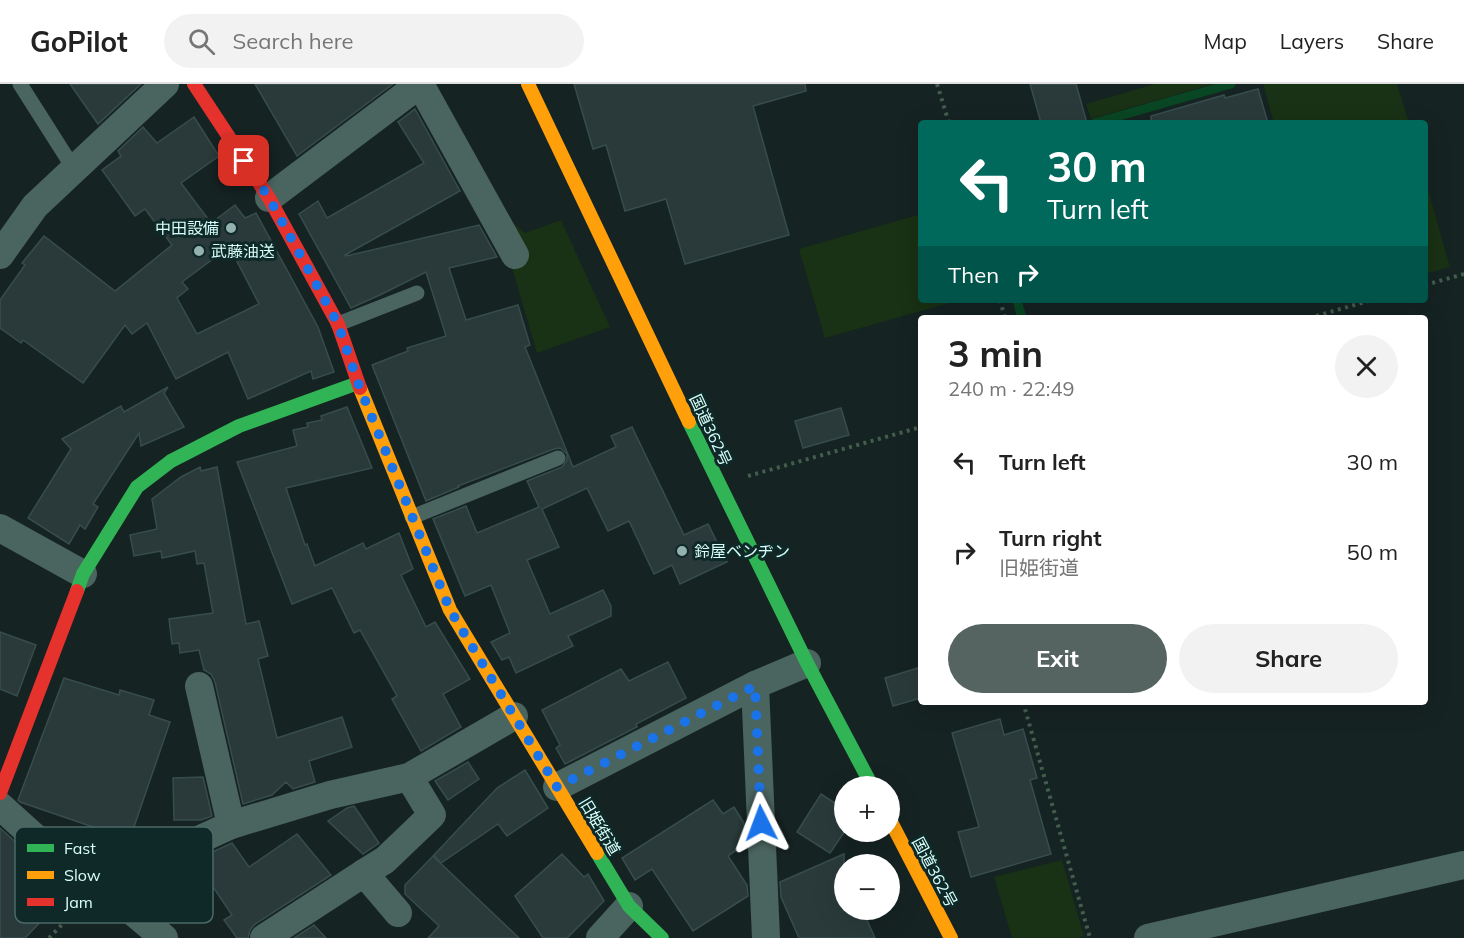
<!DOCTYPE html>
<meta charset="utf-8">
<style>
body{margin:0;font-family:Mulish,"Noto Sans JP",sans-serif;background:#f2f2f2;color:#222;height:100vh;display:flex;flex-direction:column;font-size:22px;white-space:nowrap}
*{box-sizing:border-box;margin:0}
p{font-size:20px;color:#767676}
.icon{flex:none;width:33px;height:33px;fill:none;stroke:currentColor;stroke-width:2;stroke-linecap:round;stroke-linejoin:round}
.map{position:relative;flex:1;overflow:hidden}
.sheet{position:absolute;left:918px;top:231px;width:510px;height:390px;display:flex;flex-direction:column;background:#fff;border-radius:6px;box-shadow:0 6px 24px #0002}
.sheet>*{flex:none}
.banner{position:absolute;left:918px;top:36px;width:510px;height:183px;border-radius:6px;box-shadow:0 6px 24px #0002;background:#00695c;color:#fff;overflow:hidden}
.buttons{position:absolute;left:834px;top:692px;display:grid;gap:12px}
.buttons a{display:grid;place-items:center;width:66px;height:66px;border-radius:50%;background:#fff;box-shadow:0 6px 24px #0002;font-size:30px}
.pin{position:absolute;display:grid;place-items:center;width:51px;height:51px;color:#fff;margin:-26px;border-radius:12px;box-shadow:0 3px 9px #0006}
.me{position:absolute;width:66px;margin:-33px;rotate:357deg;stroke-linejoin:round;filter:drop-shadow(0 0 4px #0008)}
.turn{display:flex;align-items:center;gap:21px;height:126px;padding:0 30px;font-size:27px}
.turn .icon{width:78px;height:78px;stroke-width:2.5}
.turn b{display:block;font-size:42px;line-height:51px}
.then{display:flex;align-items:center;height:57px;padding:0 30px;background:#0003;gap:12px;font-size:22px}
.round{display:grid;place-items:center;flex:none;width:63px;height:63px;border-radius:32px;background:#f2f2f2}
.head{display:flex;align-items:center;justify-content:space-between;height:102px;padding:0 30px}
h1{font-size:36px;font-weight:700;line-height:45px}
.primary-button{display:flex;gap:12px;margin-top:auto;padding:12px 30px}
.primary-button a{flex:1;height:69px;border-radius:36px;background:#556361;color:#fff;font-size:24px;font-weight:700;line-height:69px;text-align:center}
.primary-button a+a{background:#f2f2f2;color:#222}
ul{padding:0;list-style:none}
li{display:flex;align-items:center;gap:18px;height:90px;padding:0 30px}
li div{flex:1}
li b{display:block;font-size:22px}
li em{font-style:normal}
header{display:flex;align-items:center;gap:36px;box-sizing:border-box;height:84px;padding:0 30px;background:#fff;border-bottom:2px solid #e0e0e0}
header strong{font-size:28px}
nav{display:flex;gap:33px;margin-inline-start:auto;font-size:21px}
.search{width:420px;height:54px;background:#f2f2f2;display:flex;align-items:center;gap:15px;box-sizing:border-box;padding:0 21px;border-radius:33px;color:#767676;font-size:22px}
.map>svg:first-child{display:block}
</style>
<header>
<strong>GoPilot</strong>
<div class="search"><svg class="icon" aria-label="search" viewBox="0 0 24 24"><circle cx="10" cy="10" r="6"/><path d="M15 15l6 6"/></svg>Search here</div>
<nav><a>Map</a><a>Layers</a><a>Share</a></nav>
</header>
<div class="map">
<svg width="1464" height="854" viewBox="0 0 1464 854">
<rect width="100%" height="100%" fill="#152322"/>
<!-- green -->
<g fill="#193114">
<path d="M1155,0h58l-122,35 -5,-15z"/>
<path d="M1263,0h134l12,39h-135z"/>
<path d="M1425,95l25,88 -25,7z"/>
<path d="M494,122l31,27 36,-13 49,107 -73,26z"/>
<path d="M921,130v86h39l-135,38 -26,-89z"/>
<path d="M1062,776l22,76 -7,2h-65l-18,-61z"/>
</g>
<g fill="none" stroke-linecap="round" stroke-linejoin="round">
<!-- stream -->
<g stroke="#094623" stroke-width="9">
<path d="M1095,39l136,-39"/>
<path d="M1017,216l5,18"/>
</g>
</g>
<!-- building -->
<g fill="#2a3a3a" stroke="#374d4c" stroke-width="1.5" fill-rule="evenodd">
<path d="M70,0h71l-43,40z"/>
<path d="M255,0h138l-96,72z"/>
<path d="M574,0h231l1,7 -53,15 36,129 -104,29 -19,-65 -41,12 -19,-66 -13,4z"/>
<path d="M1030,0h46l11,39h-46z"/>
<path d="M1258,5l10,34h-117v-7l73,-21 1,3z"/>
<path d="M415,25l45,82 -115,64 1,1 133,-31 18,32 -48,11 17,52 52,-15 12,40 -5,2 48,120 43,-20 -5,-11 21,-9 52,108 24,-11 19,38 -47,22 -8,-19 -18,9 -25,-53 -21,10 -21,-43 -45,21 17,38 -32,13 23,54 53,-24 8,16v10l-43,20 5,10 -57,27 -7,-16 -7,3 -11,-18 19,-9 -19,-48 -26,11 -32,-77 33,-13 11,27 62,-26 -12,-26 35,-14 5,-7v-6l-7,-6 -6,1 -96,37 1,1 -33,14 -54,-136 36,-14 -1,-3 39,-12 -20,-64 -44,22 -31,14 -52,-94 19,-13 9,17 97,-55 -26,-41z"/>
<path d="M194,33l25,39 -38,27 30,40 24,-18 10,13 11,-5 62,114 16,45 -21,7 -2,-8 -63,28 -20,-47 -52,27 -29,-56 -15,11 -7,-9 -42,58 -60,-43 -2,3 -21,-15v-28l25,-35 -3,-2 22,-27 71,55 57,-46 -27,-36 -10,7 -33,-46 19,-14 -3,-5 25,-24 14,16zM230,164l29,56 -62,30 -20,-36 11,-9 -6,-7 43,-32 1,1z"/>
<path d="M168,303l-4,6 20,34 -43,19 -2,-13 -46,71 5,3 -13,22 -5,-4 -11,19 -41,-26 43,-69 -9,-10 59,-33 3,6z"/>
<path d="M347,323l25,61 -86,20 19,57 2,-1 8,22 48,-23 3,6 33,-16 14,36 -12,6 25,52 9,-5 35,57 -27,15 18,33 -40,24 -29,-52 5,-3 -37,-66 -6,3 -22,-45 -40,16 -55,-142 60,-16 -4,-16 15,-3 -1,-4 15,-3 -1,-4z"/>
<path d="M841,324l8,27 -46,13 -8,-27z"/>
<path d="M200,383l1,4 16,-4 29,157 13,-3 9,35 -10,3 19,79 65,-21 10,30 -43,14 6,21 -22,7 -7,-7 -14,13 -29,9 -28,-122 -4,-8 -7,-4 -5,-20 -19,3 -1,-10 -7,1 -3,-25 44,-6 -9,-50 -7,1 -2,-13 -33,7 -1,-7 -27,5 -4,-21 27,-6 -5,-30 29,-22z"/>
<path d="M0,548l36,13 -19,51 -17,-7z"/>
<path d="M668,578l18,36 -50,26 1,3 -72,37 -9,-16 4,-3 -18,-35 79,-41 8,12z"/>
<path d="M921,583v31l-28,8 -8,-28z"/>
<path d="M64,594l55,17 1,-5 34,10 -5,15 21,7 -46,134 -2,1 -29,-10 6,-18 -79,-27 -2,-2z"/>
<path d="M1000,635l4,16 19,-6 14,49 -7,2 21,74 -80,23 -13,-45 21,-5 -27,-94z"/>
<path d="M468,678l11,17 -31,21 -13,-19z"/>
<path d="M525,686l23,38 -41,28 -9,-12 -57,39 -7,-8 63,-67z"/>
<path d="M203,693l9,39 -11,4h-27l-1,-42z"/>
<path d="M821,710l23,15 1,22 -15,22 -33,-21z"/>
<path d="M713,716l10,14 11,-7 10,16 1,21 -17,12 19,29 1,11 -55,35 -41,-62 -17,11 -13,-22z"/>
<path d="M354,722l25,37 -16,11 -35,-33 19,-13z"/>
<path d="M0,744l70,63 -45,47h-25z"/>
<path d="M297,750l34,41 -76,49 -5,6 -2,8h-11l-13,-18 8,-5 -37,-55 37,-17 17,24z"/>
<path d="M562,770l22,23 4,-3 16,27 -37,37h-24l-28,-42z"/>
<path d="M844,770v55h18l13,29h-76l-18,-41 -1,-15z"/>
<path d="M433,772l86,82h-91l11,-12 -34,-32v-9z"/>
<path d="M314,841l12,13h-32z"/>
</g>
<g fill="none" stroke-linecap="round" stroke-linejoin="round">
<!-- path -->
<g stroke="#445e4e" stroke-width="4" stroke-dasharray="3 4.5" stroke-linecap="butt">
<path d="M937,0l12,39"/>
<path d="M1425,201l39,-11"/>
<path d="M1000,216l5,18"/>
<path d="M1309,234l63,-18"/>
<path d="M748,392l173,-49"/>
<path d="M1023,618l67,236"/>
<path d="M49,854l32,-33"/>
</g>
<!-- lane -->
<g stroke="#4a645f" stroke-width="15">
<path d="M20,0l54,85"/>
<path d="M338,240l79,-31"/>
<path d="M412,433l146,-59"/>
</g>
<!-- street -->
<g stroke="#4a645f" stroke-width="28">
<path d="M420,0l95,171"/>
<path d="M269,114l151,-114"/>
<path d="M0,171l35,-49 130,-122"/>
<path d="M0,444l83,46"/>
<path d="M755,601l11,253"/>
<path d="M199,602l32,139"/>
<path d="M557,703l198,-102 52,-22"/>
<path d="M0,722l52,47 49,32 63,53"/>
<path d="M101,801l130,-60 99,-30 79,-18 105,-61"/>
<path d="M398,829l-34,-40 21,-13 47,-45 -23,-38"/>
<path d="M264,854l100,-65"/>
<path d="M600,854l29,-32"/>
<path d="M1148,854l316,-73"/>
</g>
<!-- fast -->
<g stroke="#30b455" stroke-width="14">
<path d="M689,338l118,241 65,123"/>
<path d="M77,507l6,-17 54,-87 34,-26 68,-35 119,-43"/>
<path d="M597,769l32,53 33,32"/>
</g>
<!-- slow -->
<g stroke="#ff9f0a" stroke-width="14">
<path d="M528,0l161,338"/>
<path d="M360,304l90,222 147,243"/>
<path d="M890,736l61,118"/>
</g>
<!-- jam -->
<g stroke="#e5322d" stroke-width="14">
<path d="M194,0l75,114 69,126 22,64"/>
<path d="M0,709l77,-202"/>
</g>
</g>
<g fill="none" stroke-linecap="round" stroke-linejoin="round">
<!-- route -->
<path stroke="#1a73e8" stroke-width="10" stroke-dasharray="0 18" d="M244,77l25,37 69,126 20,59 92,227 107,177 198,-101 6,137"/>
</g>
<!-- markers -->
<g fill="#93b2af" stroke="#0f2928" stroke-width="2">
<circle cx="231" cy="144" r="6"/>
<circle cx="199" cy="167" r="6"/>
<circle cx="682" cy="467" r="6"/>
</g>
<g text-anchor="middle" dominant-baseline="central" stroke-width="6" stroke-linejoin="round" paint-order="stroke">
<!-- poi labels -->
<g font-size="16" fill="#d7fffb" stroke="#0f2928" text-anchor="start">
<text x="219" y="144" text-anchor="end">中田設備</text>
<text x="211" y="167">武藤油送</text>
<text x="694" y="467">鈴屋ベンヂン</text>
</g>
<!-- street labels -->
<g font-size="16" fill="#d7fffb" stroke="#0f2928">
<text transform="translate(711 346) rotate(65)">国道362号</text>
<text transform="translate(600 742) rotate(59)">旧姫街道</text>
<text transform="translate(935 788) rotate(62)">国道362号</text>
</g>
</g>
<!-- legend -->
<rect x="15" y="743" width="198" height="96" rx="9" fill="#0f2928" stroke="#4b6967" stroke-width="1.5"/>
<rect x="27" y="760" width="27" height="8" fill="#30b455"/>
<rect x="27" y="787" width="27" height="8" fill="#ff9f0a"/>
<rect x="27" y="814" width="27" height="8" fill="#e5322d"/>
<g font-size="16" fill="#d7fffb">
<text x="64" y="770">Fast</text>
<text x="64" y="797">Slow</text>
<text x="64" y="824">Jam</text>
</g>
</svg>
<div class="buttons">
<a>+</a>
<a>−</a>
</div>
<div class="pin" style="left:244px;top:77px;background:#d93025"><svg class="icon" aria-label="arrive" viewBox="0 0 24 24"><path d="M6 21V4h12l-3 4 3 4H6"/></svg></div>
<svg class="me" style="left:761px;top:739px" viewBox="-20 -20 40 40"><path d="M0-17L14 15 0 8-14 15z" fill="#1a73e8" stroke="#fff" stroke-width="4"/></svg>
<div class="banner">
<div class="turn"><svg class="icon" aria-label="left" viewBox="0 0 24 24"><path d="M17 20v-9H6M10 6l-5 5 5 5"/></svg><div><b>30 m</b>Turn left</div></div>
<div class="then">Then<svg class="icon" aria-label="right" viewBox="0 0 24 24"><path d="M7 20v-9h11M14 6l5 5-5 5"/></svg></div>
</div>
<section class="sheet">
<div class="head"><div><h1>3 min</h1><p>240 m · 22:49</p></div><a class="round"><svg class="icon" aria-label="close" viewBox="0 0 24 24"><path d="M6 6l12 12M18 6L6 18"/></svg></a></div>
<ul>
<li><svg class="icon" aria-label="left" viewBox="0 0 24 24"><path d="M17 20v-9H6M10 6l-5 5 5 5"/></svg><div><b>Turn left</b></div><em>30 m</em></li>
<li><svg class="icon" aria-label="right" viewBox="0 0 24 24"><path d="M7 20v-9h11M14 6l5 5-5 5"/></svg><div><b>Turn right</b><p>旧姫街道</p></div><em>50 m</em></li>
</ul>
<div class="primary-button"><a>Exit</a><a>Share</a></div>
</section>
</div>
